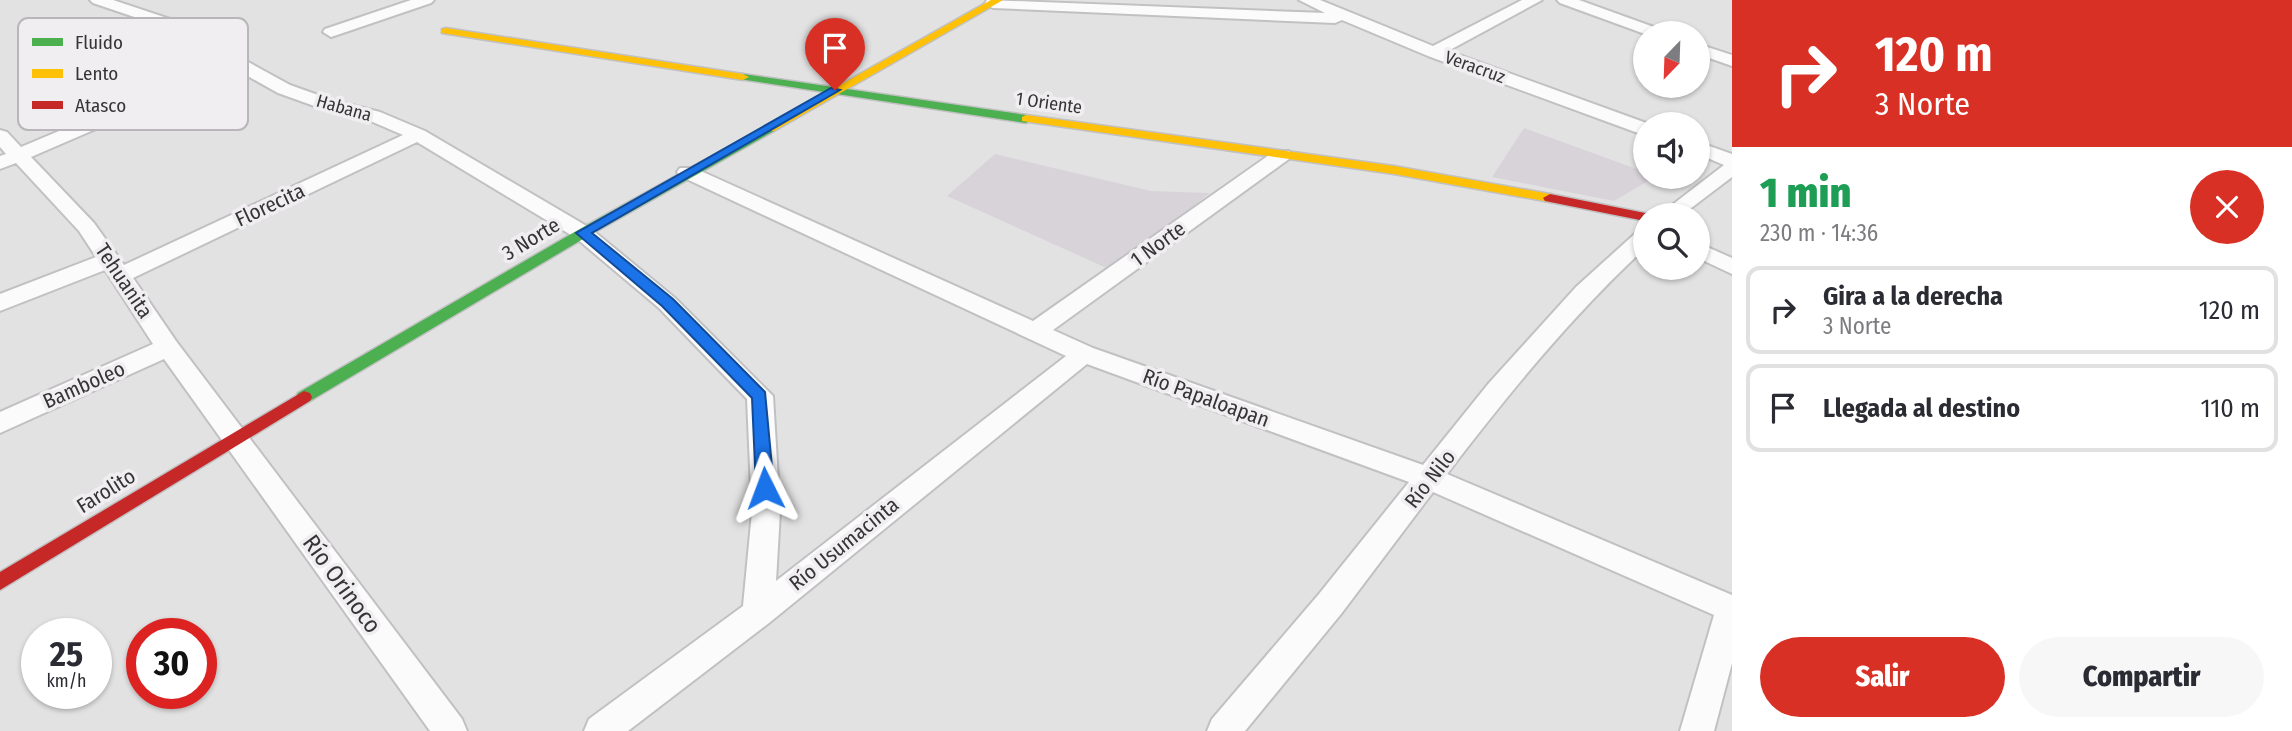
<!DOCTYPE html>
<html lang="es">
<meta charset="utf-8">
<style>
body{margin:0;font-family:"Fira Sans Condensed",sans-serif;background:#f7f7f7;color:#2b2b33;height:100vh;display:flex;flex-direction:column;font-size:26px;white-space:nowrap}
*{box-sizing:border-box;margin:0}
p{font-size:23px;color:#7c7c81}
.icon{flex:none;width:38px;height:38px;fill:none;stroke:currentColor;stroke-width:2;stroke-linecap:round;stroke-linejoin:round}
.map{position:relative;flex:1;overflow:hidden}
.side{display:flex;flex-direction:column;background:#fff;width:560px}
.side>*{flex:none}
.top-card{background:#d93025;color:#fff;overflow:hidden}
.needle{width:46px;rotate:203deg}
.fabs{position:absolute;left:1633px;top:21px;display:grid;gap:14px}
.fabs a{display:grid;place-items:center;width:77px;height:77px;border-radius:50%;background:#fff;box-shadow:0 2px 5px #0004;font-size:35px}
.speed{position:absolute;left:21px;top:618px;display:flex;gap:14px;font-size:35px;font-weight:700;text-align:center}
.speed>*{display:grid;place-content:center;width:91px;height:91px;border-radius:50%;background:#fff;box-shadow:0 2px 5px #0004;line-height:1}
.speed small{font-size:18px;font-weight:400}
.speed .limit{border:10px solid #d22;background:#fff;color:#111}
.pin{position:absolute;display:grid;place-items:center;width:60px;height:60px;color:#fff;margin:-72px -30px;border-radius:50% 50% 50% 0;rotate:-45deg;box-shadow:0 0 7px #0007}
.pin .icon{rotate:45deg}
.me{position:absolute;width:77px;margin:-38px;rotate:357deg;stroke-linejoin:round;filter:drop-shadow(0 0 5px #0008)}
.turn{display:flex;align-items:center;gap:24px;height:147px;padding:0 28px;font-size:32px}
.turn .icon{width:91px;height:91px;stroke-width:2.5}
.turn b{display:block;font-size:49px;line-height:60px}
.round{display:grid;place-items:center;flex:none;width:74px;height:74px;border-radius:37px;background:#f7f7f7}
.headline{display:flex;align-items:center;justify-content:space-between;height:119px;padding:0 28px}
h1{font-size:42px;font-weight:800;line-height:52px;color:#1e9e55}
.cta{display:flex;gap:14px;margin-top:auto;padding:14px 28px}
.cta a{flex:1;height:80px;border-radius:42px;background:#d93025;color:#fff;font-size:28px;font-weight:800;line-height:80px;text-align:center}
.cta a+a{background:#f7f7f7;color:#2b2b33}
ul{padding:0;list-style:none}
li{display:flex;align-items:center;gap:21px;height:88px;margin:0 14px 10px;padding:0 14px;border:4px solid #e1e1e2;border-radius:14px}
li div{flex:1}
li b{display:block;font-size:26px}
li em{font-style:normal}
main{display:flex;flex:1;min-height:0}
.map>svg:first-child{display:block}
</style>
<main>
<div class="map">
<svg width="1732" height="731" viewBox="0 0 1732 731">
<rect width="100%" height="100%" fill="#e3e2e3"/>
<!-- built -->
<g fill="#d8d3d9">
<path d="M1524,128l121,44v5h10l-41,24 -122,-24z"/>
<path d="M995,154l156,37 59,2 -99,77 -164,-74z"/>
</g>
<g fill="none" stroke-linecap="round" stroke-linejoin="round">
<defs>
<g id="street">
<path d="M90,0h23l57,19 120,66 42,15 48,12 45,19 165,97 85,70 98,98 7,116 -4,69 290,-225 -386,-180 -3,-4 3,-4h14l339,153 242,-170h14l3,4 -3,4 -236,171 40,18 330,117 66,-82 87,-96 62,-56 7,-1v18c-74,69 -137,146 -198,226l285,121v68l-18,68h-34l34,-116 -281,-123 -92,122 -96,117h-38l5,-12 107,-125 90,-112 -322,-118 -318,259 -141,108h-44l5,-12 154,-113 9,-94 -5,-113 -88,-91 -83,-70 -159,-96 -284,136 43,63 286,378 5,12h-37l-266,-372 -164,74v-21l153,-68 -48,-74 -105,41v-17l96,-37 -17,-26 -63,-68 -16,6v-13l6,-2 -6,-7v-17l7,2 14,15 202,-85 -65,-37 -65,-22zM235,69l43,24 42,15 48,12 35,15 -279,130 -30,-42 -63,-66z"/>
<path d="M411,0h23l-3,3 -94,32 -6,2 -8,-5 2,-3z"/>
<path d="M987,0l338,13 -26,-13h21l113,46 89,-46h20l-94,51 201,73h-4v11l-7,-2 -210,-77 -86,-36 -7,3 -342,-15 -5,-2 -3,-3z"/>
<path d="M1557,0h22l83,30 2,3 -19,1 -85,-31z"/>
<path d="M1698,44l34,11v11l-34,-12z"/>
<path d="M1698,142l34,12v23l-50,38h-23l65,-50 -26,-11z"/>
<path d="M1698,243l34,15v16l-34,-16z"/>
</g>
<g id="fast">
<path d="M743,74l283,41 6,4 -6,4 -287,-44v-4z"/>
<path d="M770,124l4,1v6l-186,105 -278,165h-12l-2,-4 2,-4 280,-163z"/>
</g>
<g id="slow">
<path d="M991,0h12l-229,131h-8l-2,-3z"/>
<path d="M446,28l297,46 6,3 -6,3 -301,-47v-4z"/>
<path d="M1026,115l368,51 156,28 7,4 -7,4 -156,-28 -372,-53v-4z"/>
</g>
<g id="jam">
<path d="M1550,194l95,19 5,2h-5v6l-100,-20 -2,-3z"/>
<path d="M304,391l6,2 2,4 -2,4 -310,189v-18z"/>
</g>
</defs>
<!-- street casing -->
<use href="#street" stroke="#c1c0c2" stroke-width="4"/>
<!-- fast casing -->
<use href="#fast" stroke="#c1c0c2" stroke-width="3"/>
<!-- slow casing -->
<use href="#slow" stroke="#c1c0c2" stroke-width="3"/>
<!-- jam casing -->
<use href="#jam" stroke="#c1c0c2" stroke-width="3"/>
<!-- street -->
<use href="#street" fill="#fbfbfb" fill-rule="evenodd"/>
<!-- fast -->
<use href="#fast" fill="#4caf50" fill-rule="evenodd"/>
<!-- slow -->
<use href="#slow" fill="#ffc107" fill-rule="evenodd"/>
<!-- jam -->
<use href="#jam" fill="#c62828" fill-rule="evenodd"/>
</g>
<!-- route -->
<path fill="#1a73e8" stroke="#114b97" stroke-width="2" d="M831,88l9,2 -248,143 81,66 92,93 9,96 -3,5h-12l-3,-5 -4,-90 -90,-92 -86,-73z"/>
<g text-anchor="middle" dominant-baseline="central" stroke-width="7" stroke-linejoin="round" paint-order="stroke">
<!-- far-street labels -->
<g font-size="18" fill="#363536" stroke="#f1eef1">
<text transform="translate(1475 67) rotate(20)">Veracruz</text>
<text transform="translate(1049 103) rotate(8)">1 Oriente</text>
<text transform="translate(344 108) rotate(16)">Habana</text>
</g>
<!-- street labels -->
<g font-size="21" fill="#363536" stroke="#f1eef1">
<text transform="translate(270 205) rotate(-25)">Florecita</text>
<text transform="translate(531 239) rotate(-31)">3 Norte</text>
<text transform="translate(1158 244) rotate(-36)">1 Norte</text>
<text transform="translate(124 281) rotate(56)">Tehuanita</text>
<text transform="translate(84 385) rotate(-24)">Bamboleo</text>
<text transform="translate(1206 398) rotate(20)">Río Papaloapan</text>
<text transform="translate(1430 479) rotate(-52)">Río Nilo</text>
<text transform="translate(106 491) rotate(-32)">Farolito</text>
<text transform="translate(844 544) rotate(-39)">Río Usumacinta</text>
</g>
<!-- near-street labels -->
<g font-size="24" fill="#363536" stroke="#f1eef1">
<text transform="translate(342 584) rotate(54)">Río Orinoco</text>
</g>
</g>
<!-- legend -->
<rect x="18" y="18" width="230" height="112" rx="10" fill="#f1eef1" stroke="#b9b6b9" stroke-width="2"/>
<rect x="32" y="38" width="31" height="8" fill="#4caf50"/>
<rect x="32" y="69" width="31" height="9" fill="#ffc107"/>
<rect x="32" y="101" width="31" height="8" fill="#c62828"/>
<g font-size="19" fill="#363536">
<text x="75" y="49">Fluido</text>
<text x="75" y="80">Lento</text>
<text x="75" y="112">Atasco</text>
</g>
</svg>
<div class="fabs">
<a><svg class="needle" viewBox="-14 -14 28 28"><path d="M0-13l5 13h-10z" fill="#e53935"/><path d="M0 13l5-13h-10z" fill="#7c7c81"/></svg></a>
<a><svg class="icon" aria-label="sound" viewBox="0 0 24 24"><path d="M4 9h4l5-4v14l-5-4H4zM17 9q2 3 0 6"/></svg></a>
<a><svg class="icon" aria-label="search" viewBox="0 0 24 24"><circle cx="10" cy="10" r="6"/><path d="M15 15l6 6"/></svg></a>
</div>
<div class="speed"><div>25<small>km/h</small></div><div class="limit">30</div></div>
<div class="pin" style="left:835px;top:90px;background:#d93025"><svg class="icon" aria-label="arrive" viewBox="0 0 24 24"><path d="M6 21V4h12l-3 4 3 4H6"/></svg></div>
<svg class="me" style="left:765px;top:488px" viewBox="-20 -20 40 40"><path d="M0-17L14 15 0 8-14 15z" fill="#1a73e8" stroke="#fff" stroke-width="4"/></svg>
</div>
<section class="side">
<div class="top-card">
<div class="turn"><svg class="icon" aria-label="right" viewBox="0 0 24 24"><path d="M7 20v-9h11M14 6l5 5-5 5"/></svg><div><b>120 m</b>3 Norte</div></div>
</div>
<div class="headline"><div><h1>1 min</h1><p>230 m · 14:36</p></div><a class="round" style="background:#d93025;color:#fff"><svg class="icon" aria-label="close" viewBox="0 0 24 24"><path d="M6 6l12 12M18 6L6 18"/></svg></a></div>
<ul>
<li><svg class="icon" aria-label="right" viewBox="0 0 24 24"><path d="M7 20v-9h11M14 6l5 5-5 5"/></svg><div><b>Gira a la derecha</b><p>3 Norte</p></div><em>120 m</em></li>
<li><svg class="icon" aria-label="arrive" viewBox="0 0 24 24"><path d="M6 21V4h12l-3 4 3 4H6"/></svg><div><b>Llegada al destino</b></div><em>110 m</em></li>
</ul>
<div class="cta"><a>Salir</a><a>Compartir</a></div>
</section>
</main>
